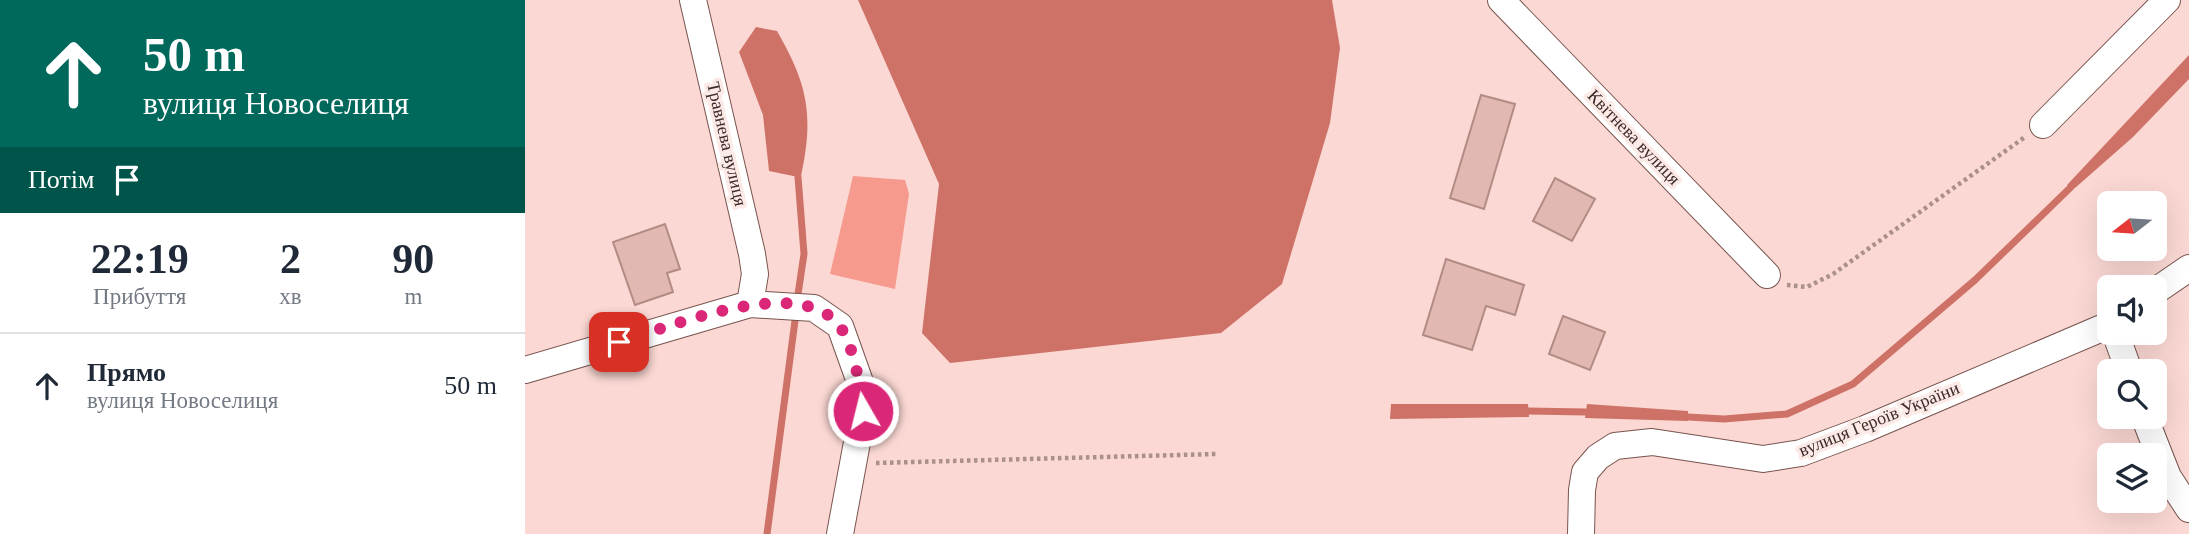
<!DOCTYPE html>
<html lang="uk">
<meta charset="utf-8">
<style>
body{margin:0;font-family:Georgia,serif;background:#f6f6f7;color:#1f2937;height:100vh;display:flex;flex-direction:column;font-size:26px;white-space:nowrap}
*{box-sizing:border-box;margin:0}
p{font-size:23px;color:#747a83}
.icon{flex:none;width:38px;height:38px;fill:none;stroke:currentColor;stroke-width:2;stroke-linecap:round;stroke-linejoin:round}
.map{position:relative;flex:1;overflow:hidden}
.panel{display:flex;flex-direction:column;background:#fff;width:525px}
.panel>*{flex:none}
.banner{background:#00695c;color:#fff;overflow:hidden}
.needle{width:46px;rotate:253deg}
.buttons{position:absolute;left:1572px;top:191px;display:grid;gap:14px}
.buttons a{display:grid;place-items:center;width:70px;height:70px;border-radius:10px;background:#fff;box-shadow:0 7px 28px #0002;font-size:35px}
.pin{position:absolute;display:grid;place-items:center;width:60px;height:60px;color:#fff;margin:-30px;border-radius:14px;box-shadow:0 4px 10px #0006}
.me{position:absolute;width:77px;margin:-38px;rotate:352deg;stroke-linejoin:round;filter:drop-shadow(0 0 5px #0008)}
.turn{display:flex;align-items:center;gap:24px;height:147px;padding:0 28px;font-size:32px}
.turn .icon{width:91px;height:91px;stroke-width:2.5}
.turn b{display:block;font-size:49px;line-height:60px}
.then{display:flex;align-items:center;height:66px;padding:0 28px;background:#0003;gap:14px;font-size:26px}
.eta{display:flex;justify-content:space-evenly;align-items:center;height:119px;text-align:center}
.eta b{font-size:42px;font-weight:800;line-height:49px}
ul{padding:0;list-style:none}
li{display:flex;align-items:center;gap:21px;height:105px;padding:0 28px;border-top:2px solid #e0e1e3}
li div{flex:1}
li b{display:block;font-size:26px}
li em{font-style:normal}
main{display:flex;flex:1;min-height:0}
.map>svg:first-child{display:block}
</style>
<main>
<section class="panel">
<div class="banner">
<div class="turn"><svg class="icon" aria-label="ahead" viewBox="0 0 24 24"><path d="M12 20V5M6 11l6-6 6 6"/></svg><div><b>50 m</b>вулиця Новоселиця</div></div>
<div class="then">Потім<svg class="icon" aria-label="arrive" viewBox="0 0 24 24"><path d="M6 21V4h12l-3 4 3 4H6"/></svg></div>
</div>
<div class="eta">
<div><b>22:19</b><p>Прибуття</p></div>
<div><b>2</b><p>хв</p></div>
<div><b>90</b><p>m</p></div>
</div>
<ul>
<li><svg class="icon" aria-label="ahead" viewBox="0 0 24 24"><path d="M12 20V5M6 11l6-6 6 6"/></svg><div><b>Прямо</b><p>вулиця Новоселиця</p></div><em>50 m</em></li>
</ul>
</section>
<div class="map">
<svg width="1664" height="534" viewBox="0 0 1664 534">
<rect width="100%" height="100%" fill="#fbd8d3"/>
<!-- green -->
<path fill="#f69a8e" d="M328,176l52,4 4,14 -14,95 -65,-15z"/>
<!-- water -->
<g fill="#ce7267">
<path d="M333,0h474l8,48 -10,75 -48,161 -61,49 -271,30 -28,-30 17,-149z"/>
<path d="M231,27l21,4c31,54 37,84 24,145l-3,1 -29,-6 -6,-56 -24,-63z"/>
<path d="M1664,55v24l-56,58 -58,51 -8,-3z"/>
<path d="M866,404h137l1,13 -139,2z"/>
<path d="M1062,404l101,7v10l-103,-3z"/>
</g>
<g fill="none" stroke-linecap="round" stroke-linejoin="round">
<!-- stream -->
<g stroke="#ce7267" stroke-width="7">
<path d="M272,301l7,-47 -6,-77"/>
<path d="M1003,411l58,1"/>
<path d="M1163,417l36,2 63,-5 66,-30 122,-104 96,-93"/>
<path d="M242,534l29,-221"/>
</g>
</g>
<!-- building -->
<g fill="#e1b8b2" stroke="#b28b85" stroke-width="2">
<path d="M956,95l34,9 -31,105 -34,-11z"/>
<path d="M1030,178l40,21 -23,42 -39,-20z"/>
<path d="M140,224l15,45 -13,4 6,19 -38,13 -22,-63z"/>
<path d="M921,259l78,26 -9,30 -29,-9 -14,44 -49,-15z"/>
<path d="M1038,316l42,16 -15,38 -41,-16z"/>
</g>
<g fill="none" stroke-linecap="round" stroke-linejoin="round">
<defs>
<g id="street">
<path d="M976,0l266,275"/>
<path d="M1518,125l124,-125"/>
<path d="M1629,292l35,-24"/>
<path d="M225,304l64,4 26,18 20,56 3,28 -23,124"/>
<path d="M1590,332l14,39"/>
<path d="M0,370l225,-66 5,-30 -3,-20 -59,-254"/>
<path d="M1619,416l24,61 21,32"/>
<path d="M1056,534l1,-44 3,-18 13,-15 17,-11 37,-4 111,17 38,-6 64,-24 244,-104"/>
</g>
</defs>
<!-- street casing -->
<use href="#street" stroke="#78544f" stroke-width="28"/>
<!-- path -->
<g stroke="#aa8f8b" stroke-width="4.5" stroke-dasharray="3.5 3.5" stroke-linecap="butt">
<path d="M1262,285l20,2 26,-13 192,-137"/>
<path d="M351,463l340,-9"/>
</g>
<!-- street -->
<use href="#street" stroke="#fff" stroke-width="26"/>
</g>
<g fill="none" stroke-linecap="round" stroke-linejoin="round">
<!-- route -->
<path stroke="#db2777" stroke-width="12" stroke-dasharray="0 21.6" d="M94,342c52,-15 176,-68 219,-18 16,19 22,63 25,87"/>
</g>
<g text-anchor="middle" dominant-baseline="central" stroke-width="7" stroke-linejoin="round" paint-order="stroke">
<!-- street labels -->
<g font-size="18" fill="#3d2c2a" stroke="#fceae7">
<text transform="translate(1109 137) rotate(46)">Квітнева вулиця</text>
<text transform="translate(202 144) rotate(77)">Травнева вулиця</text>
<text transform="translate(1354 419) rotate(-22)">вулиця Героїв України</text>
</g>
</g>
</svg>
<div class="buttons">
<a><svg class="needle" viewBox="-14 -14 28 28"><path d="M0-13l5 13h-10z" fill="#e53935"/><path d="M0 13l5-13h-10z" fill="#747a83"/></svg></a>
<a><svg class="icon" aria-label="sound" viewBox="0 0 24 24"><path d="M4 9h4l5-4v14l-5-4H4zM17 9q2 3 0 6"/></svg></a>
<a><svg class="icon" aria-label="search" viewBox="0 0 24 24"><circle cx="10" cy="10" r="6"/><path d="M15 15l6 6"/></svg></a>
<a><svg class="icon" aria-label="layers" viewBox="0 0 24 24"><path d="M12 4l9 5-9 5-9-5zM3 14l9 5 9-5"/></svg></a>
</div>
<div class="pin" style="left:94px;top:342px;background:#d93025"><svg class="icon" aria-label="arrive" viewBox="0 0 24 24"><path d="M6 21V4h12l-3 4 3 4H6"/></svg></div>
<svg class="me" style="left:338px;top:411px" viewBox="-20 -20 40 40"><circle r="17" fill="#db2777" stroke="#fff" stroke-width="3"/><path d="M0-11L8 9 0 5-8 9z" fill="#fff"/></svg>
</div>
</main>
